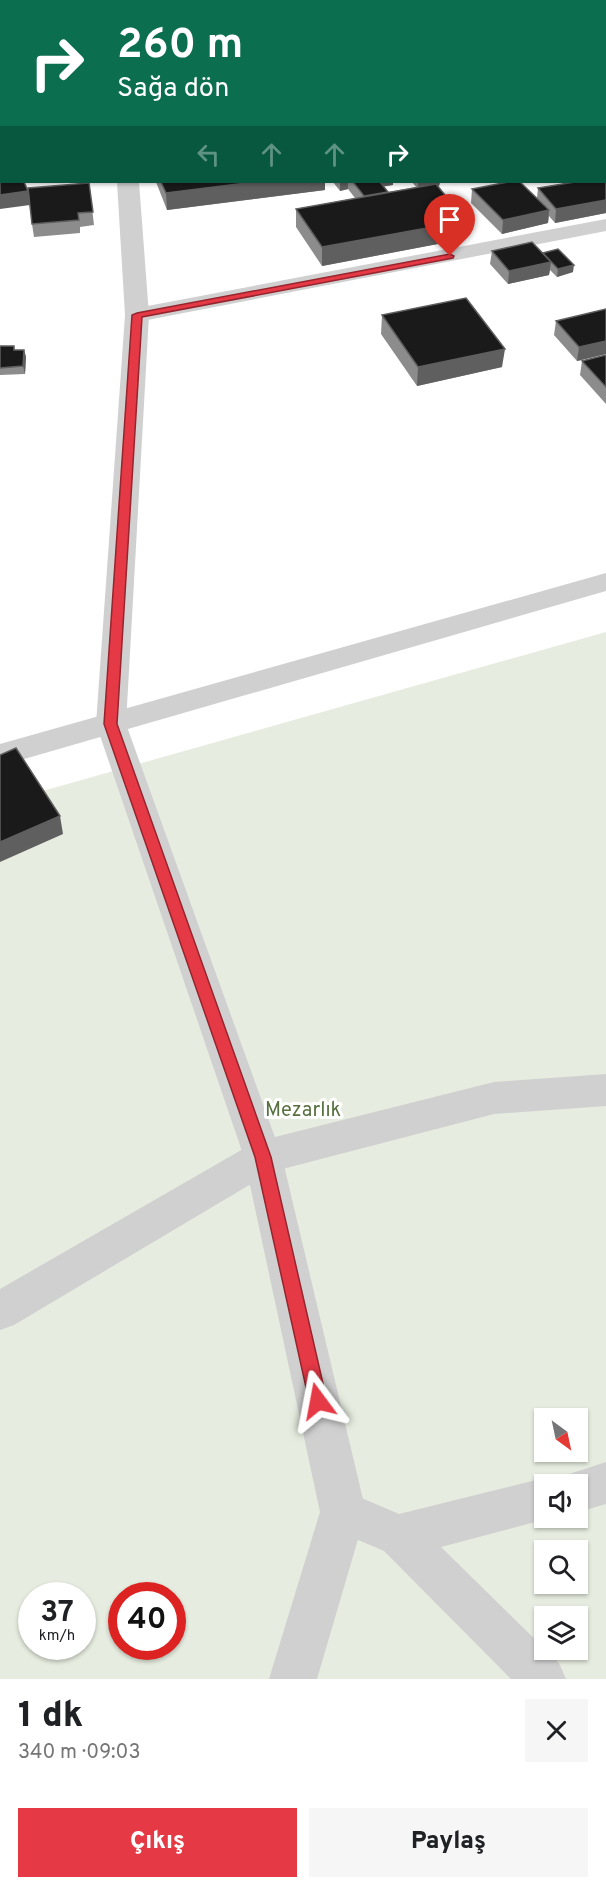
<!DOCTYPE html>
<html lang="tr">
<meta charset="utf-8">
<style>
body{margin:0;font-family:Overpass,sans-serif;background:#f6f6f6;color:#202124;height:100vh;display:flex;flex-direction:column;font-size:22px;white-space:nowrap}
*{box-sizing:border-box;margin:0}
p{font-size:20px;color:#757577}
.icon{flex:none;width:33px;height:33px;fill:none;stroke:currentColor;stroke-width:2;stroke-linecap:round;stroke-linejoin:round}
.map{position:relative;height:1679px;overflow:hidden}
.drawer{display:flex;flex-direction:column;background:#fff;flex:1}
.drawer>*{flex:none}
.hud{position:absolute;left:0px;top:0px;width:606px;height:183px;box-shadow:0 2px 4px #0004;background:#0b6e4f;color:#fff;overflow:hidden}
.needle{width:39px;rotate:147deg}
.fabs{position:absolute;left:534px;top:1408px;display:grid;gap:12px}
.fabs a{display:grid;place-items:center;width:54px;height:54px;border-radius:0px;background:#fff;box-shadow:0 2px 4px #0004;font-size:30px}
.speed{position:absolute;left:18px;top:1582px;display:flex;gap:12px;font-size:30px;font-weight:700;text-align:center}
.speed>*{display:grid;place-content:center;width:78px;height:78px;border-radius:50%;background:#fff;box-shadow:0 2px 4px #0004;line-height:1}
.speed small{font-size:15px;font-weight:400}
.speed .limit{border:9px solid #d22;background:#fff;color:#111}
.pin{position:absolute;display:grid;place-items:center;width:51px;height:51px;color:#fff;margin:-62px -26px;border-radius:50% 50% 50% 0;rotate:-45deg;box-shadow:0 0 6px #0007}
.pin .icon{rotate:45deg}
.me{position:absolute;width:66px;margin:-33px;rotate:347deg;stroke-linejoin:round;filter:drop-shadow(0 0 4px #0008)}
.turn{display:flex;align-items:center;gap:21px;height:126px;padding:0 18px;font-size:27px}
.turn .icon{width:78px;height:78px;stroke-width:2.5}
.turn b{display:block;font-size:42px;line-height:51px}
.lanes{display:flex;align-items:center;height:57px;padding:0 18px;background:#0003;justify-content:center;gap:30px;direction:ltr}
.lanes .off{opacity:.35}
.round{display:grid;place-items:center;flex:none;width:63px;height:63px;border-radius:0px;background:#f6f6f6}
.overview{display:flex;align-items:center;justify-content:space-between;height:102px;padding:0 18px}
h1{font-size:36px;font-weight:800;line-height:45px}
.button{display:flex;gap:12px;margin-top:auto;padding:12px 18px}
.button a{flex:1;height:69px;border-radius:0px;background:#e63946;color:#fff;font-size:24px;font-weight:800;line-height:69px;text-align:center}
.button a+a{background:#f6f6f6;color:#202124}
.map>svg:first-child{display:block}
</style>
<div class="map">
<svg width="606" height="1679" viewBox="0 0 606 1679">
<rect width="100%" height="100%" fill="#fff"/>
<!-- green -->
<path fill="#e6ecdf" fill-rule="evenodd" d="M606,632v1047h-606v-876zM544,1419h34v33h-34zM544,1485h34v33h-34zM544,1551h34v33h-34zM32,1596h50v51h-50zM122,1596h50v51h-50zM544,1617h34v33h-34z"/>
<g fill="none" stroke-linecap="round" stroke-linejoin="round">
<!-- service -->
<rect fill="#d0d0d0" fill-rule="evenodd" x="0" y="65" width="2" height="6"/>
<!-- minor -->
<g fill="#d0d0d0" fill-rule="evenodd">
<rect x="604" y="6" width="2" height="10"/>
<path d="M606,219v12l-469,91 -8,-2 -3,-5 3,-5 8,-2z"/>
<path d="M606,573v18l-606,175v-22z"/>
<path d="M606,1074v32l-112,8 -223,58 -257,153 -14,5v-41l250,-144 13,-5 231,-58z"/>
<path d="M606,1462v42l-28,8v-27h-34v33h6l-109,29 118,116 7,16h-55l-127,-128 -56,-24 -7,-15 7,-15 15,-7 56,24 145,-36 15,6 4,-8z"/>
</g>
<!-- tertiary -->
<g fill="#d0d0d0" fill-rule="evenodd">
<rect x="123" y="0" width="18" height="2"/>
<path d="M117,182h22l10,133 -23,409 156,433 84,355 -49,167h-48l51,-167 -76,-355 -148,-433 29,-409z"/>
</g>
<!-- primary -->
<g fill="#ababab" fill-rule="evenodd">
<rect x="604" y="42" width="2" height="12"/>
<rect x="0" y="110" width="2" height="12"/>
</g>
</g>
<!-- wall -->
<g fill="#8c8c8c">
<path d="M0,0h70v2h-68v1h-2z"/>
<path d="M280,0h77v2h-76z"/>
<path d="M414,0h67l-1,2h-65z"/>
<path d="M606,176v37l-51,10 -6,-7 -1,7 -46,11 -31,-31 1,-14 65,9 1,-10z"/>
<path d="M156,182h169v8l-158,20z"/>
<path d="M333,182h60v3l-10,1 5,6 28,-5 -4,-5h28l-1,4h-1l28,35 -2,18 -142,27 -26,-39v-18l59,-11 -7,-9 -8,2z"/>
<path d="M89,183l5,42 -14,2v6l-46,4 -2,-13z"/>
<path d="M492,251l51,2 30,19 -16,5 -7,-7 -1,5 -41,9 -18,-20z"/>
<path d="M606,309v45l-29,7 -23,-26 2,-14z"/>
<path d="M382,315l120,52 -85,19 -36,-52z"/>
<path d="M0,346l15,4h9l2,7 -1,17 -25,1z"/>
<path d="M606,355v49l-26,-29 2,-14z"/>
</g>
<!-- shaded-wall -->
<g fill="#5f5f5f">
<path d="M309,0h48v2h-60z"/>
<path d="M452,0h29l-1,2h-39z"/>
<path d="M254,182h71v8l-158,20 -1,-17z"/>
<path d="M340,182h8v7l-8,2z"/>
<path d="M374,182h19v3l-19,3z"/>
<path d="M418,182h22l-1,4 -21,4z"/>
<path d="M28,191l2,14 -30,4v-14z"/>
<path d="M606,200v13l-51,10 1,-14z"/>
<path d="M549,210l-1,13 -46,11 1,-14z"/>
<path d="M466,221l-2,18 -142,27v-19z"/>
<path d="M551,262l-2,13 -41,9 1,-13z"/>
<path d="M574,265l-1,7 -16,5 1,-8z"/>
<path d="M606,335v19l-29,7 2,-14z"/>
<path d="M505,349l-3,18 -85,19 1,-19z"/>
<path d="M24,350l2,7 -1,17 -2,-8z"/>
<path d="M60,816l3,18 -63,28v-20z"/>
</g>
<!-- building -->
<g fill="#1a1a1a" stroke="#5f5f5f" stroke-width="1.5">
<rect x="27" y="0" width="43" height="2"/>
<path d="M246,0h19v2h-38z"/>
<path d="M288,0h21l-12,2h-8z"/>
<path d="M430,0h22l-11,2h-10z"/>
<rect x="0" y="23" width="2" height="13"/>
<path d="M0,158h2v24h22l4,9 -28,4z"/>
<path d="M604,176h2v24l-50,9 -18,-21 37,-6h29z"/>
<path d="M161,182h93l-88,11z"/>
<path d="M353,182h27l8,10 -24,4z"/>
<path d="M508,182h12l29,28 -46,10 -31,-31z"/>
<path d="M89,183l4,29 -15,1 1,7 -47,4 -4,-36z"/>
<path d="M436,184l30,37 -144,26 -26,-38z"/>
<path d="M532,242l19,20 -42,9 -17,-20z"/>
<path d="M558,249l16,16 -16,4 -15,-16z"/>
<path d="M466,298l39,51 -87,18 -36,-52z"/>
<path d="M606,309v32l-27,6 -23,-26z"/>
<path d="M0,346h14v4h10l-1,16 -23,2z"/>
<path d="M606,355v32l-24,-26z"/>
<path d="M16,748l44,68 -60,26v-87z"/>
</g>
<!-- route -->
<path fill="#e63946" stroke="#96252e" stroke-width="1.5" d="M450,254l4,2 -1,2 -311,59 -25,407 154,433 56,244 -3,6 -6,3 -6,-3 -3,-6 -54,-244 -151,-433 28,-409 5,-2z"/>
<g text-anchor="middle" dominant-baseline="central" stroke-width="6" stroke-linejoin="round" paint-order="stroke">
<!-- park labels -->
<g font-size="20" fill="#56703f" stroke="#fff">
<text x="303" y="1111">Mezarlık</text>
</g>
</g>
</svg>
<div class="fabs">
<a><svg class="needle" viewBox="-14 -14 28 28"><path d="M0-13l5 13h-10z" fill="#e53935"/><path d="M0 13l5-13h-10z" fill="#757577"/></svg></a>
<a><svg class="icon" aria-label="sound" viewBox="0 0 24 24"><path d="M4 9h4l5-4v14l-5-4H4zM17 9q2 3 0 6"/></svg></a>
<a><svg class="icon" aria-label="search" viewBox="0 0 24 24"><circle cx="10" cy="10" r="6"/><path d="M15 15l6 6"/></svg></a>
<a><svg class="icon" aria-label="layers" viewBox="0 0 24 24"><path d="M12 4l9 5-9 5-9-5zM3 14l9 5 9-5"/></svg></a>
</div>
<div class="speed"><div>37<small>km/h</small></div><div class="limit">40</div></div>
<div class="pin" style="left:450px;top:256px;background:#d93025"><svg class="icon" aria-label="arrive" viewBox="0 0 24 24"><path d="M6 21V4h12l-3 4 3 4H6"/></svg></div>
<svg class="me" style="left:318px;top:1401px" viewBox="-20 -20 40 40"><path d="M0-17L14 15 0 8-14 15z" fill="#e63946" stroke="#fff" stroke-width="4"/></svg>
<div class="hud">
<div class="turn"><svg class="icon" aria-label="right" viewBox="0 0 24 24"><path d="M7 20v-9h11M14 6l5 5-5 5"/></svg><div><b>260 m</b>Sağa dön</div></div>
<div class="lanes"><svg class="icon off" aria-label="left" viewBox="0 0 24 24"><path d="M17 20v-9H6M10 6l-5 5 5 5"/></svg><svg class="icon off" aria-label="ahead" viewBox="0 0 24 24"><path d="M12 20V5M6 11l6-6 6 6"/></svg><svg class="icon off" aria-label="ahead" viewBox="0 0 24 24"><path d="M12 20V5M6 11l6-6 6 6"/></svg><svg class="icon" aria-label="right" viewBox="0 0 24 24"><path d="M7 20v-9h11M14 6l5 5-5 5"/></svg></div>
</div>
</div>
<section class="drawer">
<div class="overview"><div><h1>1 dk</h1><p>340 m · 09:03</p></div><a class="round"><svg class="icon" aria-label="close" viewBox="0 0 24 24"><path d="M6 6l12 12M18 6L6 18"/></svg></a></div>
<div class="button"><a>Çıkış</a><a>Paylaş</a></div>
</section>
